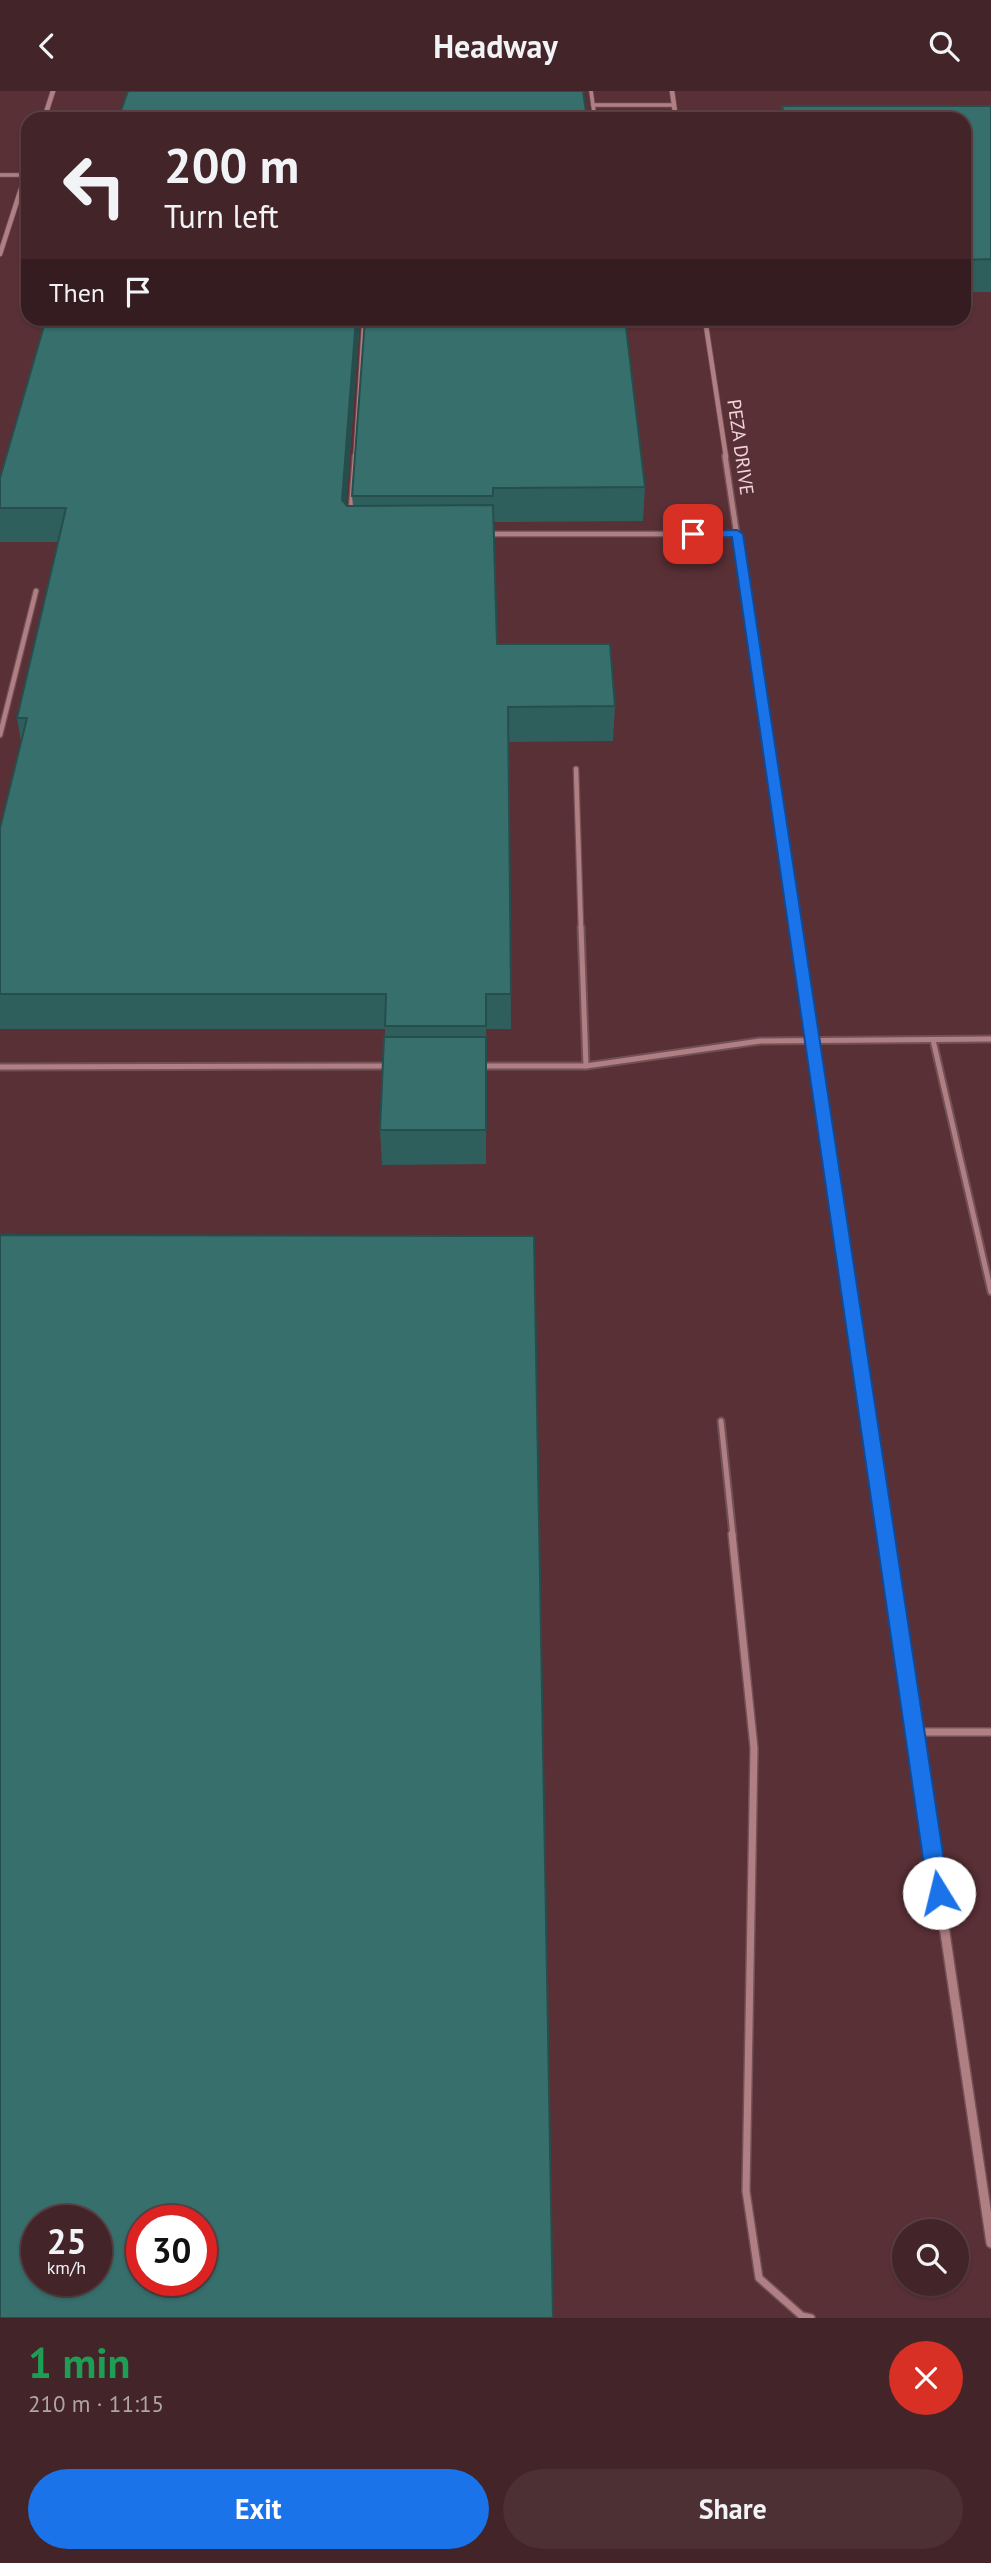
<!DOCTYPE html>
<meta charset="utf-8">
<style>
body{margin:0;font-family:"PT Sans",sans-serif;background:#4d3034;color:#f1f3f6;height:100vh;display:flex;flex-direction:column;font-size:26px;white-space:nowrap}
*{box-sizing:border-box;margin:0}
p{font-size:23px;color:#afa4a8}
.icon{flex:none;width:38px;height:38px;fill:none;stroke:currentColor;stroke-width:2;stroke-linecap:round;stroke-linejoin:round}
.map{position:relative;height:2227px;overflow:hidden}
.details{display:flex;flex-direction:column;background:#432428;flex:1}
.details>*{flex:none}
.guide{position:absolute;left:21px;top:21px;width:950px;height:214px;border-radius:21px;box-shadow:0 2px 5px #0004,0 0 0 2px #5b4145;background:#432428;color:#f1f3f6;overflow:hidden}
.fabs{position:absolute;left:892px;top:2128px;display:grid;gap:14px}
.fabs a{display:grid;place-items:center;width:77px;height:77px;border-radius:50%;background:#432428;box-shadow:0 2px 5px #0004,0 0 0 2px #5b4145;font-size:35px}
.speed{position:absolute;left:21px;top:2114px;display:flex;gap:14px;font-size:35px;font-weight:700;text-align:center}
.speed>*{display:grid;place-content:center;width:91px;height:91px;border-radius:50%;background:#432428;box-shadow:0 2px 5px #0004,0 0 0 2px #5b4145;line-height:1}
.speed small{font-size:18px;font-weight:400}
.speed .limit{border:10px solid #d22;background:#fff;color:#111}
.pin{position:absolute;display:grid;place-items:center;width:60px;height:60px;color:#fff;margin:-30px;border-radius:14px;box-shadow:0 4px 10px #0006}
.me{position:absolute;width:77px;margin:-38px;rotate:351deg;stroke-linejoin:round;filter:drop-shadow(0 0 5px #0008)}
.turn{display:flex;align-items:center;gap:24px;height:147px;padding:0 28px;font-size:32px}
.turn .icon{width:91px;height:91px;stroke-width:2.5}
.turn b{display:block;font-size:49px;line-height:60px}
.then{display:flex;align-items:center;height:66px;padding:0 28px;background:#0003;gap:14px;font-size:26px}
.round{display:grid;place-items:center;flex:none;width:74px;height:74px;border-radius:37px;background:#4d3034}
.head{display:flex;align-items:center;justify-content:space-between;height:119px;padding:0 28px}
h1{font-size:42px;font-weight:700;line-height:52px;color:#1e9e55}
.cta{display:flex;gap:14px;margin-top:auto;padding:14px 28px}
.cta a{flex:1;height:80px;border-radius:42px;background:#1a73e8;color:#fff;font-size:28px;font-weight:700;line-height:80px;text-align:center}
.cta a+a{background:#4d3034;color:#f1f3f6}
header{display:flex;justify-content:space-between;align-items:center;height:91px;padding:0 28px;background:#432428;font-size:32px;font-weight:700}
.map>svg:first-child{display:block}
</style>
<header><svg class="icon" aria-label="back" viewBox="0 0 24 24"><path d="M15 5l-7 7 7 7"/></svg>Headway<svg class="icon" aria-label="search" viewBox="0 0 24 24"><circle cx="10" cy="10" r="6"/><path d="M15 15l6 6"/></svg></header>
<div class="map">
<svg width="991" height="2227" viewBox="0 0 991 2227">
<rect width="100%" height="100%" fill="#593036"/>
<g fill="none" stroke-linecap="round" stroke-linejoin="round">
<defs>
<g id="service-far3">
<path d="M591,0l4,28"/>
<path d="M593,14h81"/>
<path d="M0,84h25"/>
<path d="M355,366l9,-138"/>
</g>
<g id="service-far2">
<path d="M351,419l4,-54"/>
<path d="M488,443h249"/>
<path d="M0,644l36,-144"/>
<path d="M576,678l5,160"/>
</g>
<g id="service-far1">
<path d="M581,836l5,139"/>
<path d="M933,949l58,252"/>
<path d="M481,975h105l174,-25 231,-2"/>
<path d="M0,976l388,-1"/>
<path d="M721,1330l12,115"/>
</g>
<g id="service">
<path d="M732,1443l22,214 -8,443 13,87 43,38 9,2"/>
<path d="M915,1641h76"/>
</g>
<g id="minor-far3">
<path d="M672,0l4,28"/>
<path d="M44,28l9,-28"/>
<path d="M0,163l28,-87"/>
<path d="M705,228l21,138"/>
</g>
<path id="minor-far2" d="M725,365l71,473"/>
<path id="minor-far1" d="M795,836l91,609"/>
<path id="minor" d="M886,1443l105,709"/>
</defs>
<!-- service-far3 casing -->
<use href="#service-far3" stroke="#725056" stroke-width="5"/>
<!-- service-far2 casing -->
<use href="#service-far2" stroke="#725056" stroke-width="7"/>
<!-- service-far1 casing -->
<use href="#service-far1" stroke="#725056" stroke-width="9"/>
<!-- service casing -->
<use href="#service" stroke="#725056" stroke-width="10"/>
<!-- minor-far3 casing -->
<use href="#minor-far3" stroke="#725056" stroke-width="6"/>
<!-- minor-far2 casing -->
<use href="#minor-far2" stroke="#725056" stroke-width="8"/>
<!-- minor-far1 casing -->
<use href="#minor-far1" stroke="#725056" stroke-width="10"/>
<!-- minor casing -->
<use href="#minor" stroke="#725056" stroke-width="12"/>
<!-- service-far3 -->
<use href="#service-far3" stroke="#af7f84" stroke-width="3.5"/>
<!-- service-far2 -->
<use href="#service-far2" stroke="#af7f84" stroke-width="4.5"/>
<!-- service-far1 -->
<use href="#service-far1" stroke="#af7f84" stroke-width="5"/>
<!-- service -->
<use href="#service" stroke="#af7f84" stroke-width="7"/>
<!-- minor-far3 -->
<use href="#minor-far3" stroke="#af7f84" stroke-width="4.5"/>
<!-- minor-far2 -->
<use href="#minor-far2" stroke="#af7f84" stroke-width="5"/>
<!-- minor-far1 -->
<use href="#minor-far1" stroke="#af7f84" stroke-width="7"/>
<!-- minor -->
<use href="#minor" stroke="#af7f84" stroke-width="9"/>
</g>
<!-- wall -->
<g fill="#2e5f5d">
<path d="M782,15h209v186h-27v-173h-184z"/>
<path d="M46,228h314l-14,186 7,1 -1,-10 13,-177 280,168 -2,34 -149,1 3,122 118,62 -2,35 -104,1 2,287h-25v135l-104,1 -2,-35 5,-101h-385v-201l21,-87 -4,-23 41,-176h-58v-64z"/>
</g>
<!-- shaded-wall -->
<path fill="#264e4c" d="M356,228h4l-16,216 -2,-35z"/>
<!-- building -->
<g fill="#366f6c" stroke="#264e4c" stroke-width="2" fill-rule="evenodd">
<path d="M128,0h455l4,28h-469z"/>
<path d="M782,15h209v153l-27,1v-141h-178z"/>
<path d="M46,228h310l-14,181 5,6 146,-1 4,139h113l5,62 -107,1 3,287h-25v32h-101l1,-32h-386v-166l27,-110h-10l49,-210h-66v-30z"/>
<path d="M365,228h260l20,168 -152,1v8h-141z"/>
<path d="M384,946h102v93h-106z"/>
<path d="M0,1144l534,1 19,1082h-553zM37,2130h59v59h-59zM142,2130h59v59h-59z"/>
</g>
<!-- route -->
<path fill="#1a73e8" stroke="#114b97" stroke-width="2" d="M737,439l6,4 206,1359 -3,7 -7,3 -8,-3 -3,-7 -196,-1356 -39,1 -6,-4 6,-3z"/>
<g text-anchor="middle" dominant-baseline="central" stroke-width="5" stroke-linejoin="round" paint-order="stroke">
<!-- street labels -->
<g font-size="19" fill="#efd5d7" stroke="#593036">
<text transform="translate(741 356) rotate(82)">PEZA DRIVE</text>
</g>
</g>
</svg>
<div class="fabs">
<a><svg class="icon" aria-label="search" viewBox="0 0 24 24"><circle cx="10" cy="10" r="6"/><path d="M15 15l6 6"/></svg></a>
</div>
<div class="speed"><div>25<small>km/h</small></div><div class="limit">30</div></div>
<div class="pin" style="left:693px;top:443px;background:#d93025"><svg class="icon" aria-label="arrive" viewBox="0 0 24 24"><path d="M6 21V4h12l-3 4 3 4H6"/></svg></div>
<svg class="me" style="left:939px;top:1802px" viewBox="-20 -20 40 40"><circle r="19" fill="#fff"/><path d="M0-13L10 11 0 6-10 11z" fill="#1a73e8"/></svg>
<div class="guide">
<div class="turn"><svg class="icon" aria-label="left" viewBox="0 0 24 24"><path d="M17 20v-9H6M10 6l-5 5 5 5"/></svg><div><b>200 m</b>Turn left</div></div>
<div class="then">Then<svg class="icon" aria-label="arrive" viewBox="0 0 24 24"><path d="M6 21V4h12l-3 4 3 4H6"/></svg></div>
</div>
</div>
<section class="details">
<div class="head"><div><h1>1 min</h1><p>210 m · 11:15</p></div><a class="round" style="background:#d93025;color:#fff"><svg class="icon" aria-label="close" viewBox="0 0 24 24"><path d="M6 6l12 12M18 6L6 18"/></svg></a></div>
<div class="cta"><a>Exit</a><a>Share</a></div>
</section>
